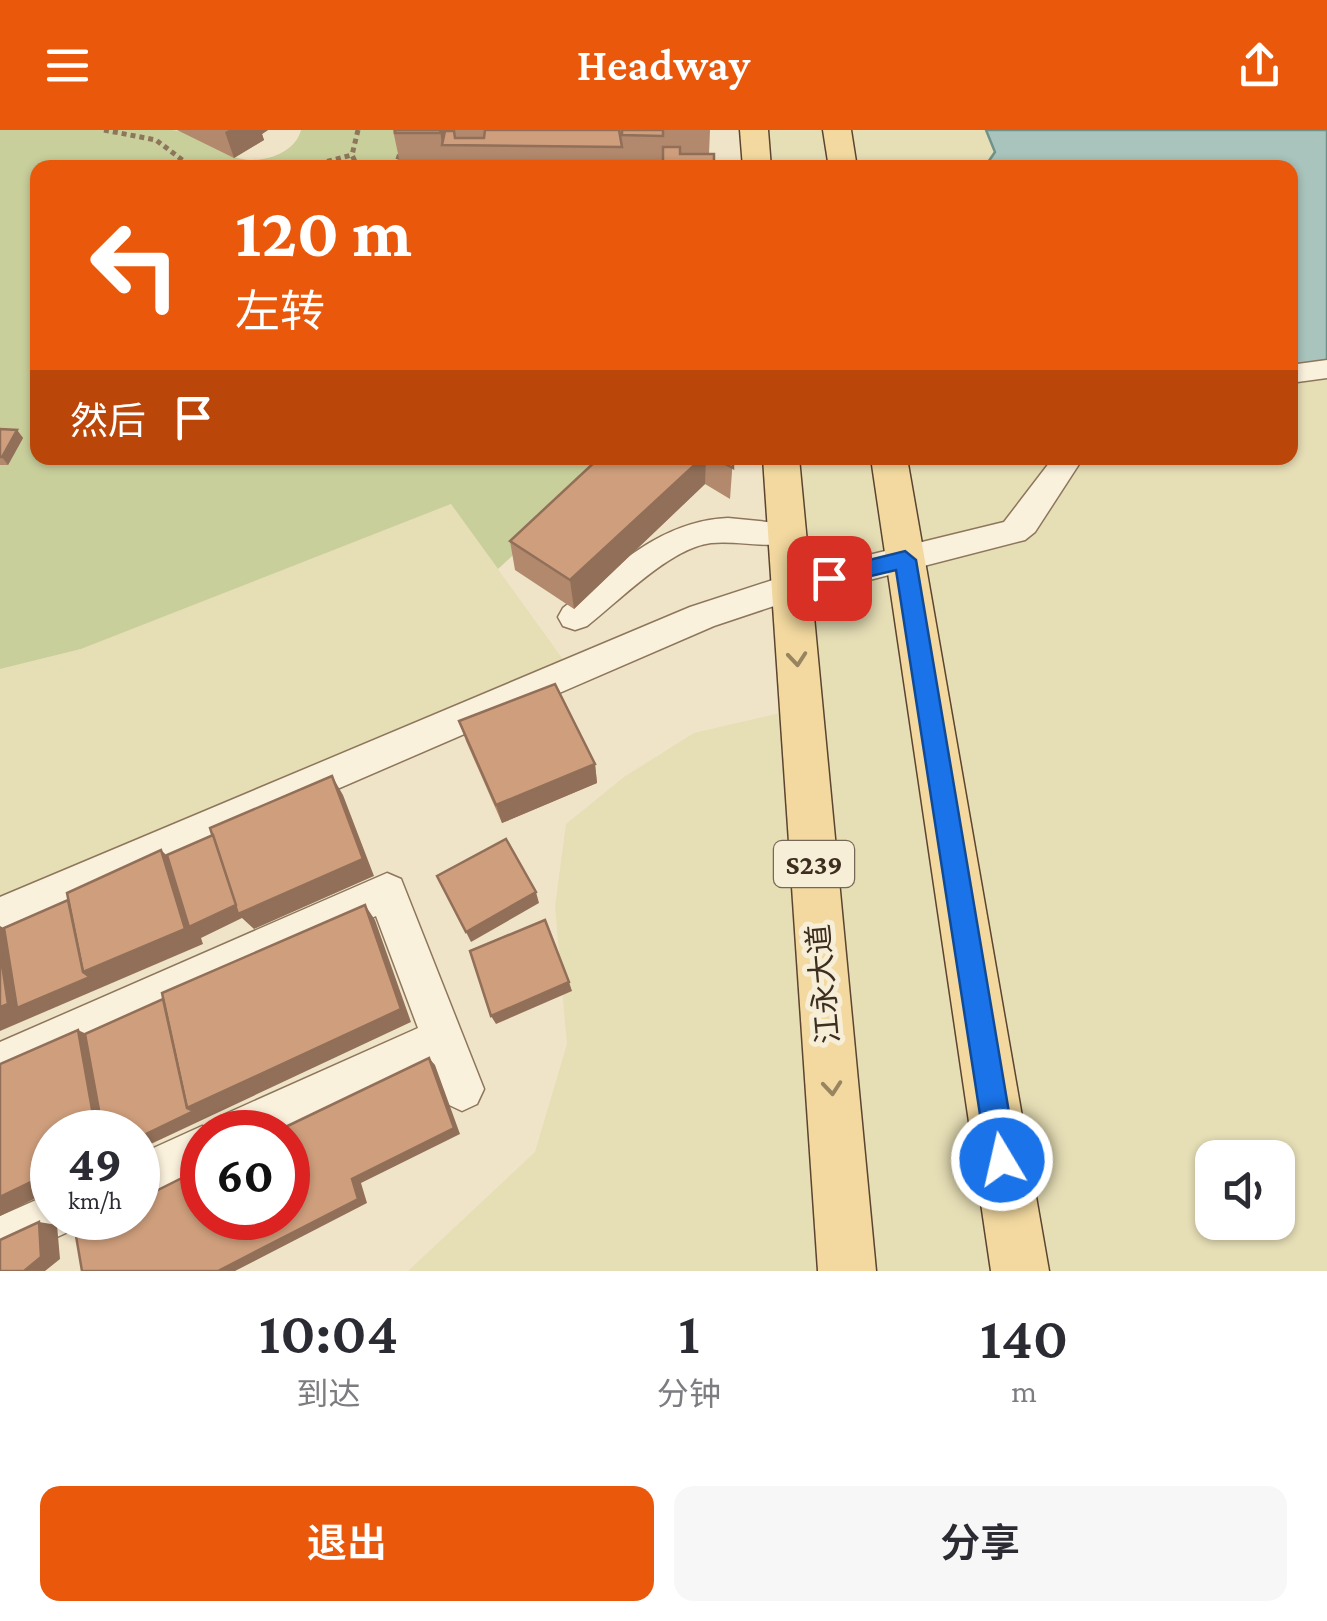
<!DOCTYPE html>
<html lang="zh">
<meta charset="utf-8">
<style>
body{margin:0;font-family:"Crimson Pro","Noto Sans SC",serif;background:#f7f7f7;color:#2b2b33;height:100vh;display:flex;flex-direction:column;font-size:38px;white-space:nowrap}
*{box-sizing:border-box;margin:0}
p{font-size:32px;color:#7c7c81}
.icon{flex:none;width:55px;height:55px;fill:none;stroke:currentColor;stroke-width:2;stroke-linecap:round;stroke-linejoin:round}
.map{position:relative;height:1141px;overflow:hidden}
.panel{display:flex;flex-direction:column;background:#fff;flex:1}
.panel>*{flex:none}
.guide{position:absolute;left:30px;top:30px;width:1268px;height:305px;border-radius:20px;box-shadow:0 2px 8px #0004;background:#ea580c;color:#fff;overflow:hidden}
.fabs{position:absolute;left:1195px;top:1010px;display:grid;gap:20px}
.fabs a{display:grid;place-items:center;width:100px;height:100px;border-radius:20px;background:#fff;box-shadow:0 2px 8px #0004;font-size:50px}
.speed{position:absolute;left:30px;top:980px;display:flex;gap:20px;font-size:50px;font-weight:700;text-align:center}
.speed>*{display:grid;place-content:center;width:130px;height:130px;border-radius:50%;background:#fff;box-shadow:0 2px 8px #0004;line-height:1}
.speed small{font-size:25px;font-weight:400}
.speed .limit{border:15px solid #d22;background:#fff;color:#111}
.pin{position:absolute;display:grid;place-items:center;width:85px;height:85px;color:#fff;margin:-42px;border-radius:20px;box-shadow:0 5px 15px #0006}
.me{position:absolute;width:110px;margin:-55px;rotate:351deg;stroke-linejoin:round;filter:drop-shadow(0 0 8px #0008)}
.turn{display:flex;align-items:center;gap:35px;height:210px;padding:0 40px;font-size:45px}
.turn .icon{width:130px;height:130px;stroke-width:2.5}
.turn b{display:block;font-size:70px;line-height:85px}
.then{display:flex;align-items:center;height:95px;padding:0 40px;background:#0003;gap:20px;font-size:38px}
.eta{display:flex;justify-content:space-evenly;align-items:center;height:170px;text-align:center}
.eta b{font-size:60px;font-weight:600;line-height:70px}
.button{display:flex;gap:20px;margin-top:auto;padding:20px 40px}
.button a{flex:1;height:115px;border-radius:20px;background:#ea580c;color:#fff;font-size:40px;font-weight:600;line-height:115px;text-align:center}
.button a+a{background:#f7f7f7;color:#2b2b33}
header{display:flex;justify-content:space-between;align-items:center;height:130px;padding:0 40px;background:#ea580c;color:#fff;font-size:45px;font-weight:600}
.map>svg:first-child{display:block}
</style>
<header><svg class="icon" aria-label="menu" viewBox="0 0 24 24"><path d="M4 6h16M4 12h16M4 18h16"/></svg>Headway<svg class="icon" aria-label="share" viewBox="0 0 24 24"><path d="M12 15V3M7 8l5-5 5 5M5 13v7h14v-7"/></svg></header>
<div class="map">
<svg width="1327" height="1141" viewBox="0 0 1327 1141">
<rect width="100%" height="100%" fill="#f0e4c8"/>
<!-- farmland -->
<g fill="#e6deb5" fill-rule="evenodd">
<path d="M752,0h234l10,22 -12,15h-229z"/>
<path d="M1327,231v910h-480l-69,-813h512v-90zM1212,1028h66v64h-66z"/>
<path d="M451,374l116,161 -567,238v-234l81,-20z"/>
<path d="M780,583l37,558h-409l127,-119 32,-108 -12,-137 11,-83 58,-47 70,-44z"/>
</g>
<!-- green -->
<path fill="#c9cf9b" d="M0,0c57,0 116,0 172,0 28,2 50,30 80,30 20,0 44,-10 49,-30h118l-16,37 -365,1v290h581l-121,111 -47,-65 -370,145 -81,20z"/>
<!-- water -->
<path fill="#a9c4bc" stroke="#6f938a" stroke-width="2.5" d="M986,0h341v231l-37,7v-200h-306l11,-16z"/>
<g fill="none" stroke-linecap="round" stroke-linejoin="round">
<defs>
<g id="minor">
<path d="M1327,230v18l-37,5v-18z"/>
<path d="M1053,328h30l-48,74 -10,8 -233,60 -78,26 -714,309v-38l690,-290 101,-33 213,-52z"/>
<path d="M728,388l70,7 5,8 -5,8c-27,9 -59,-1 -87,2 -41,5 -92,58 -124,83l-12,4 -12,-4 -5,-9 5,-9c52,-40 97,-87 165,-90z"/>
<path d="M387,743l14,6 83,210 -7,15 -15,7 -15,-7 -15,-38 -146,66h-84v39l-64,29v-45l64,-29 13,5 6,-15 197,-88 -42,-112 -376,169v-43z"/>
<path d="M52,1063v25h22l-6,14 -68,31v-47z"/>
</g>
<g id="major">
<path d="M740,0h28l3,38h-28z"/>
<path d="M823,0h28l6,38h-28z"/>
<path d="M763,328h36l77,813h-58z"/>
<path d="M871,328h36l142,813h-58z"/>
</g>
</defs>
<!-- minor casing -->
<use href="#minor" stroke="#8d765c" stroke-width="3"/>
<!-- major casing -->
<use href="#major" stroke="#5b4430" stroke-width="3"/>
<!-- path -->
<g stroke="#8d765c" stroke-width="5" stroke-dasharray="5 4" stroke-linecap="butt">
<path d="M104,0l52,10 37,28"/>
<path d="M358,0l-6,25 6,13"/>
<path d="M301,38l51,-13"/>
<path d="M395,38l6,-18"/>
</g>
<!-- minor -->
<use href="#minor" fill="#faf1dc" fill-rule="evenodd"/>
<!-- major -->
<use href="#major" fill="#f3d9a0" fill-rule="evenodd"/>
</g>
<!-- wall -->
<g fill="#b2896c">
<path d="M177,0h91l-6,4 2,6 -30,18z"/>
<path d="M393,0h317l-1,24h5v14h-313z"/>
<path d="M0,299l17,1 6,8 -15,27h-8z"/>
<path d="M599,328h134l-3,41 -25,-15 -131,125 -59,-39 -5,-29z"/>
<path d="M459,591l136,43 2,19 -95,40 -36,-82z"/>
</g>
<!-- shaded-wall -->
<g fill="#916f58">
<path d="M229,0h39l-6,4 2,6 -30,18 -9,-26z"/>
<path d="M440,0h5l3,15h-6z"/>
<path d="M17,300l6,8 -15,27 -6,-8z"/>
<path d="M702,328h4l-1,26 -131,125 -4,-29z"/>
<path d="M595,634l2,19 -95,40 -6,-18z"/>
<path d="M332,646l11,19 31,81 -120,53 -12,-11 -41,20 2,6 -203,87v-105l83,46 78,-122 18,17z"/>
<path d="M536,762l3,11 -68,39 -5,-10z"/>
<path d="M365,775l10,15 36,102 -273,128v-12l49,-30z"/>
<path d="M569,852l3,9 -76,33 -5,-8z"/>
<path d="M78,900l23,11 17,91h-22z"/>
<path d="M429,928l6,7 25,69 -99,49 6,20 -132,68h-17l134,-92z"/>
<path d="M52,1042v18l-52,26v-19z"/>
<path d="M39,1092l18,3 3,34 -15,12h-21z"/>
</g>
<!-- building -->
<g fill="#cf9f7d" stroke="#916f58" stroke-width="2.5">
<rect x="395" y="0" width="45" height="3"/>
<path d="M485,0h134l3,17 -180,-2 3,-14h9l1,7h29z"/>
<path d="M622,0h41v6l-41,-1z"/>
<path d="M663,17h17v7h34v9h-51z"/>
<rect x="621" y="37" width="45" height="1"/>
<path d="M0,299l17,1 -15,27h-2z"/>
<path d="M599,328h103l-132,122 -60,-39z"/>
<path d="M714,328h19v10z"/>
<path d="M555,554l40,80 -99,41 -37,-84z"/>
<path d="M332,646l31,83 -125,55 -28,-86z"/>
<path d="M213,705l23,70 -47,22 -22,-72z"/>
<path d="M506,709l30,53 -70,40 -29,-56z"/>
<path d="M161,720l24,79 -102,43 -16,-79z"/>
<path d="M68,770l15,72 7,5 -73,31 -13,-80z"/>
<path d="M365,775l36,104 -214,99 -25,-115z"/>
<path d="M545,790l24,62 -78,34 -21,-65z"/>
<path d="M0,821l8,53 -8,3z"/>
<path d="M163,869l24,109 7,3 -56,27v-6h-35l-18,-98z"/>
<path d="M78,900l18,102h-44v40l-52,25v-133z"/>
<path d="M429,928l25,70 -102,51 6,20 -140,72h-136l-7,-41 26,-12h37v-18l64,-32v50h86v-86h-13z"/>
<path d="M39,1092l2,35 -17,14h-24v-31z"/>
</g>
<!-- one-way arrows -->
<defs><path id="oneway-chevron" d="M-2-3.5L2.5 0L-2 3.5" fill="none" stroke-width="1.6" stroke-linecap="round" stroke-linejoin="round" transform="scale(2.5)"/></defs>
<g stroke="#988460">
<use href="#oneway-chevron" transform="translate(797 529) rotate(85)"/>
<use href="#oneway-chevron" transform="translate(832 958) rotate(85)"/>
</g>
<!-- route -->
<path fill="#1a73e8" stroke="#114b97" stroke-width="2.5" d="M905,421l11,9 101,600 -5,11 -10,4 -10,-4 -5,-11 -91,-590 -67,16 -10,-8 10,-8z"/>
<g text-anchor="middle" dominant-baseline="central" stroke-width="10" stroke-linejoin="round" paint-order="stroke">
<!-- shield labels -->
<rect fill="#f7eed8" stroke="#756857" stroke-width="2.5" x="774" y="711" width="80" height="46" rx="8"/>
<g font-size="28" font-weight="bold" fill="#3d2e20">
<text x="814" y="734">S239</text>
</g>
<!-- street labels -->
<g font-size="30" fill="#3d2e20" stroke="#f7eed8">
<text transform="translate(823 854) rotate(-95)">江永大道</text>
</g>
</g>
</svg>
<div class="fabs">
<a><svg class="icon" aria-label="sound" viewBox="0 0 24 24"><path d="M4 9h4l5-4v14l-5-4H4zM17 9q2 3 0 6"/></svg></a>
</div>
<div class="speed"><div>49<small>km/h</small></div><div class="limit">60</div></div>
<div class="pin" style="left:829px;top:448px;background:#d93025"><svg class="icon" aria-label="arrive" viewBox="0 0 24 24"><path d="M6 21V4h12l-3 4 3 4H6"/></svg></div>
<svg class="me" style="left:1002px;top:1030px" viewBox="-20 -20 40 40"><circle r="17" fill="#1a73e8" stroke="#fff" stroke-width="3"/><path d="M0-11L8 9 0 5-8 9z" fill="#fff"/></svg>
<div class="guide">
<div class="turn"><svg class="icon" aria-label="left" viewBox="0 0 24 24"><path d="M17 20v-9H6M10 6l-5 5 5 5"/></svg><div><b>120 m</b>左转</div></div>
<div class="then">然后<svg class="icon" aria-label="arrive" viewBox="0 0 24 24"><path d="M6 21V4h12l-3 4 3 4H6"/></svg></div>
</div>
</div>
<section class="panel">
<div class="eta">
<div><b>10:04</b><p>到达</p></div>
<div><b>1</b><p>分钟</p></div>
<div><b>140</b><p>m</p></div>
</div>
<div class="button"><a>退出</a><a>分享</a></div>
</section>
